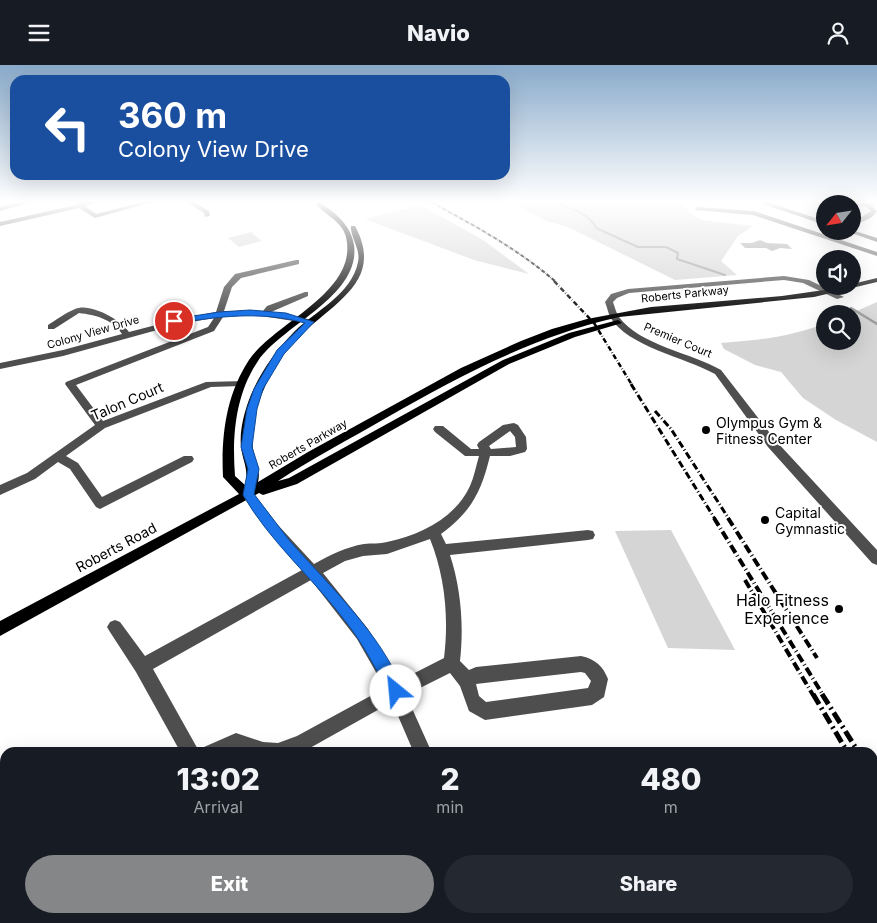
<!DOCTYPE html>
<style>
body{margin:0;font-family:Inter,sans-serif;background:#242831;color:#f1f3f6;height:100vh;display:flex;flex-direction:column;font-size:19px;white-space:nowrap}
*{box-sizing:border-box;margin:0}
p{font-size:16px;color:#9ea1a6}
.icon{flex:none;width:28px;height:28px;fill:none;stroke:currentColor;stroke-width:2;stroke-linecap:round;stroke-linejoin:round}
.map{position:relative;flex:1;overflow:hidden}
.details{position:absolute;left:0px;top:682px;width:878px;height:176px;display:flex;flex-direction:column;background:#171b24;border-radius:15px 15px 0 0;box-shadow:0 5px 20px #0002}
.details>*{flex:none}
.hud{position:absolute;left:10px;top:10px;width:500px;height:105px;border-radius:15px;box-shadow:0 5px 20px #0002;background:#1a4fa0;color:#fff;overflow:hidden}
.needle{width:32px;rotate:240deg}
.controls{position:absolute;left:816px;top:130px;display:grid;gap:10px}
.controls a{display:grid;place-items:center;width:45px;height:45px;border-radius:50%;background:#171b24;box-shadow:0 5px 20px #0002;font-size:25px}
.pin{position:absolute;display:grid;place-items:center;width:42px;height:42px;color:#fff;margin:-21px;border:2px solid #fff;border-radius:50%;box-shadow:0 1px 5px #0007}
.me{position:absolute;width:55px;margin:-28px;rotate:332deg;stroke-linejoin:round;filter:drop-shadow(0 0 4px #0008)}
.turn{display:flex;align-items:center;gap:18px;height:105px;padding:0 25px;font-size:22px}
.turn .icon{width:65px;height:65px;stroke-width:2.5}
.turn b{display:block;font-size:35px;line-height:42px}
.eta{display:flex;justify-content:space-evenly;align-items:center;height:85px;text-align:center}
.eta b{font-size:30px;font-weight:800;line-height:35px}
.button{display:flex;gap:10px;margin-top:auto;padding:10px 25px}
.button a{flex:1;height:58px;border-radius:30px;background:#858687;color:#fff;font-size:20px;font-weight:800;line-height:58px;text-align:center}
.button a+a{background:#242831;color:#f1f3f6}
header{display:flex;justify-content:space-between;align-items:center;height:65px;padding:0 25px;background:#171b24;font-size:22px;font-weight:800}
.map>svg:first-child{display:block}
</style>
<header><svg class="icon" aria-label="menu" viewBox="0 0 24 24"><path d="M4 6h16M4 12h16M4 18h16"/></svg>Navio<svg class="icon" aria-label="person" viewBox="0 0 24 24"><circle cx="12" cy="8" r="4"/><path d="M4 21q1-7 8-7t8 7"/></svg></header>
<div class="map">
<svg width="877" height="858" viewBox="0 0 877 858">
<rect width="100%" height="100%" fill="#fff"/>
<!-- green -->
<g fill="#d5d5d5">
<path d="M512,137h167l16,15 7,3 51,6 -15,10 -17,25 16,14 -62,5 -105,-52 -26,-8z"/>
<path d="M420,140l63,35 46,34 -55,-14 -109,-41z"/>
<path d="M251,167l11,9 -23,6 -11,-9z"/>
<path d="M877,237v140l-41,-22 -33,-22 -22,-26 -26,-7 -31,-16 -3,-6c40,-3 66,-6 104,-19v17h27v-27h-2z"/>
<path d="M671,465l64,120 -67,-2 -53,-117z"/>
</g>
<!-- water -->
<path fill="#9c9c9c" d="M760,175l7,3 20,1 5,5 -12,-1 -8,3 -6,-3h-21l-5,-5h12z"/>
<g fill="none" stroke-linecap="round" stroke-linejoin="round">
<!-- stream-far1 -->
<path stroke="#9c9c9c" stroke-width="2" d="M554,137c14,6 36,11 42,26l42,19h28l12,6 -1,6 48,16"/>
<!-- stream -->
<path stroke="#9c9c9c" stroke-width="2.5" d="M851,243l26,16"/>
<!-- minor -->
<g fill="#4e4e4e" fill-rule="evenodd">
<path d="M20,137h12l-32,9v-4z"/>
<path d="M78,137h21l-14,4 11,8 46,-12h11l-58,16 -16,-10 -79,18v-4l76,-17z"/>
<path d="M186,137h8l15,9 1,5 -5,1 -1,-4z"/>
<path d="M757,137h10l58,19v4z"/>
<path d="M845,137l22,2 10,-2 -5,4 5,5c-3,6 -14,12 -20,11v-2l14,-9 -5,-4z"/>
<path d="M697,142l57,4 123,41v4l-124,-41 -58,-5z"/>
<path d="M852,165l25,8v4l-31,-11z"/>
<path d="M296,195h3v4l-58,14 -9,9 -8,24h39l4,-5 38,-14h3v4l-37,16 42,8v4l-58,-9 -32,2 -9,14 -138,54 27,36 103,-39 39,-1 1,2 -5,3 -30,1 -106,41 -39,28 12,7 24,34 82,-41h8l2,3 -2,3 -92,47 -4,-2 -26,-38 -12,-7 -23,17 -35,16v-10l27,-12 68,-48 -30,-41 1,-2 142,-55 6,-9 -35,6 -116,32 -63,13v-6l63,-13 59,-16c-10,-15 -26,-19 -43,-21l-25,16h-6v-4c8,-5 17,-12 27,-16 15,-7 46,11 54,23l50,-13 37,-7 8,-25 11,-13z"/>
<path d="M784,211l25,4 35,17 -7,2 -34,-16 -19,-3 -155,13 -12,5 -4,4c2,5 3,11 6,15 20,28 73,36 102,53l55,71 101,109v15l-5,-2 -104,-116 -53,-73c-30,-17 -87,-27 -105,-57 -2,-5 -3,-10 -5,-15l6,-8 17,-5z"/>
<path d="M514,358l4,2 8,12 1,12 -2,3 -15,4h-20c-9,36 -18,55 -49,78l5,10 142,-14 5,1 2,4 -2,4 -5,1 -138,15c11,34 14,70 10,106l9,9 7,-3 105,-11c14,3 22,10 27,23l-4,18 -12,8 -107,15 -16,-9 -9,-25 -10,-13 -44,22 26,58h-18l-22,-51 -91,51h-100l3,-6 32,-14 27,9 15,1 19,-7 88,-48 -28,-49 -46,-59 -158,89 47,84h-19l-45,-81 -26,-40 -3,-5 3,-5 5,-2 5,2 25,34 157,-86 -34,-39 -26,-36 2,-3h8l25,32 37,40c16,-9 32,-17 50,-20 8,-1 16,0 23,-2 34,-7 68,-24 83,-56 4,-9 6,-20 9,-30h-14l-30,-24 -2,-3 2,-3h8l28,23h8l-2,-4 2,-3 24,-17zM510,366l5,6 1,10 -25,2 -2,-3zM430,474c15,37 19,79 14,119l-45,23 -31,-52 -45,-56 22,-12 18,-5 24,-2zM581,607l4,1 6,8 -3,7 -102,14 -7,-6 -3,-12z"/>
<path d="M447,854h22l1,4h-22z"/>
</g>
<!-- major -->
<path fill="#000" fill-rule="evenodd" d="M319,137c16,10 32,23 35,43 7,51 -72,80 -96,116 -23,34 -26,76 -23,115l10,9c4,-17 -2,-22 -4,-38 -2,-19 5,-42 13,-59 10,-21 24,-40 40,-56 21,-21 58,-38 64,-70 3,-13 -8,-25 -7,-36h4c29,53 -18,75 -52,107 -16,15 -31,35 -39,56 -8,17 -14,41 -11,60 2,12 8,20 5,33l50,-30 153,-84 60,-27 31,-12 35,-10 64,-12 131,-11 70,-10v-2l25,-6v4l-63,15 -195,20c-84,19 -158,58 -233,101 -36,21 -73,40 -108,63l11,-3 214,-118 66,-27 49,-13 4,3 -47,14 -66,27 -212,120 -34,11 -4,-2 -259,143v-15l239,-127 -16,-17c-2,-41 3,-82 26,-117 26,-38 110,-68 97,-123 -4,-16 -20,-21 -30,-33z"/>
<!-- rail-far4 -->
<path stroke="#000" stroke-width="2" stroke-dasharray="4 1 0.5 1" stroke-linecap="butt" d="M431,137c44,24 87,47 125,80"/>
<!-- rail-far3 -->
<path stroke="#000" stroke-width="2.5" stroke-dasharray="5 2 0.5 2" stroke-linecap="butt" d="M554,216l40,42 38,62"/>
<!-- rail-far2 -->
<g stroke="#000" stroke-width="3" stroke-dasharray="7 2.5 1 2.5" stroke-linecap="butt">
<path d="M631,319l84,135"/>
<path d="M655,346l16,18 58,90"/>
</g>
<!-- rail-far1 -->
<g stroke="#000" stroke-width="4" stroke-dasharray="9 3 1 3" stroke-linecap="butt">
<path d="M714,453l109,177"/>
<path d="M728,453l89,140"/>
<path d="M745,515l68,115"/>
</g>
<!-- rail -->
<g stroke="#000" stroke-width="5" stroke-dasharray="12 4 2 4" stroke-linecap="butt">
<path d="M813,629l35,59"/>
<path d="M822,629l37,59"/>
<path d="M872,709l5,7"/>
<path d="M872,728l5,7"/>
</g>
</g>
<!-- sky -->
<linearGradient id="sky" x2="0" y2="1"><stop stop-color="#89aaca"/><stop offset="0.53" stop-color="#fff"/><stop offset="1" stop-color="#fff" stop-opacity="0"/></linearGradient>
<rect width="877" height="257" fill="url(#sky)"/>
<!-- route -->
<path fill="#1a73e8" stroke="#114b97" d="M250,245l36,3 28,9 -30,32 -21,35 -6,20 -5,38 7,22 -5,25c12,15 23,31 35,46 42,48 90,91 115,151l-2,6 -6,2 -5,-2c-14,-26 -27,-52 -45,-75 -33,-44 -76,-80 -103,-127l5,-26 -7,-22 6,-38 7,-20 23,-39 28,-27c-44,-12 -86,-7 -131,1l-4,-3 4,-2 45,-7z"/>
<!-- markers -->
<g fill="#000" stroke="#fff" stroke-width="2">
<circle cx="706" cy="365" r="5"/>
<circle cx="765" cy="455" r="5"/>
<circle cx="839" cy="544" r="5"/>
</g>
<g text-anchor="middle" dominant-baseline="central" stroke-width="4" stroke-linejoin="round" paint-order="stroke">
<!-- far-street labels -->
<g font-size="11" fill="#000" stroke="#fff">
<text transform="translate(685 229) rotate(-6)">Roberts Parkway</text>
<text transform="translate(93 267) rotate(-16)">Colony View Drive</text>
<text transform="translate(678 275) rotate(23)">Premier Court</text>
<text transform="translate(308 379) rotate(-30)">Roberts Parkway</text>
</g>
<!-- street labels -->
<g font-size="14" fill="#000" stroke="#fff">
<text transform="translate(127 336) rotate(-23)">Talon Court</text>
<text transform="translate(116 482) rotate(-28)">Roberts Road</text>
</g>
<!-- poi labels -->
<g font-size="14" fill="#000" stroke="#fff" text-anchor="start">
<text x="716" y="357">Olympus Gym &amp;<tspan x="716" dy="16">Fitness Center</tspan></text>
<text x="775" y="447">Capital<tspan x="775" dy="16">Gymnastic</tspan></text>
</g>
<!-- near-poi labels -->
<g font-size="16" fill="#000" stroke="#fff" text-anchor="end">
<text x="829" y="535">Halo Fitness<tspan x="829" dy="18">Experience</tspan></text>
</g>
</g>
</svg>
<div class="controls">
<a><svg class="needle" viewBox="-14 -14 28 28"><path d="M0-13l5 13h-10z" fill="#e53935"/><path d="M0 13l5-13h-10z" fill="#9ea1a6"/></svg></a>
<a><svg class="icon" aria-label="sound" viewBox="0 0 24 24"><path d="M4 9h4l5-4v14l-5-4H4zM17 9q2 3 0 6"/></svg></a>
<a><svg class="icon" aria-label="search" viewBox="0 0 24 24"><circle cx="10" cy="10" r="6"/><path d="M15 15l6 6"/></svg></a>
</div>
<div class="pin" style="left:174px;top:256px;background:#d93025"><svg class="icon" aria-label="arrive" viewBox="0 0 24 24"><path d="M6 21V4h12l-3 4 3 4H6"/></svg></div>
<svg class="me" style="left:396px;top:626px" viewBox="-20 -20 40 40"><circle r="19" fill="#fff"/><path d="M0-13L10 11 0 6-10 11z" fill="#1a73e8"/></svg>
<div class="hud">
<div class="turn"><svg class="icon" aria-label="left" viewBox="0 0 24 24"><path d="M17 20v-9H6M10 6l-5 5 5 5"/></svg><div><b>360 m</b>Colony View Drive</div></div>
</div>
<section class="details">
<div class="eta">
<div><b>13:02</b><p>Arrival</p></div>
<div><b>2</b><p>min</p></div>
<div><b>480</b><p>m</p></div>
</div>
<div class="button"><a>Exit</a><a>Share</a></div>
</section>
</div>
